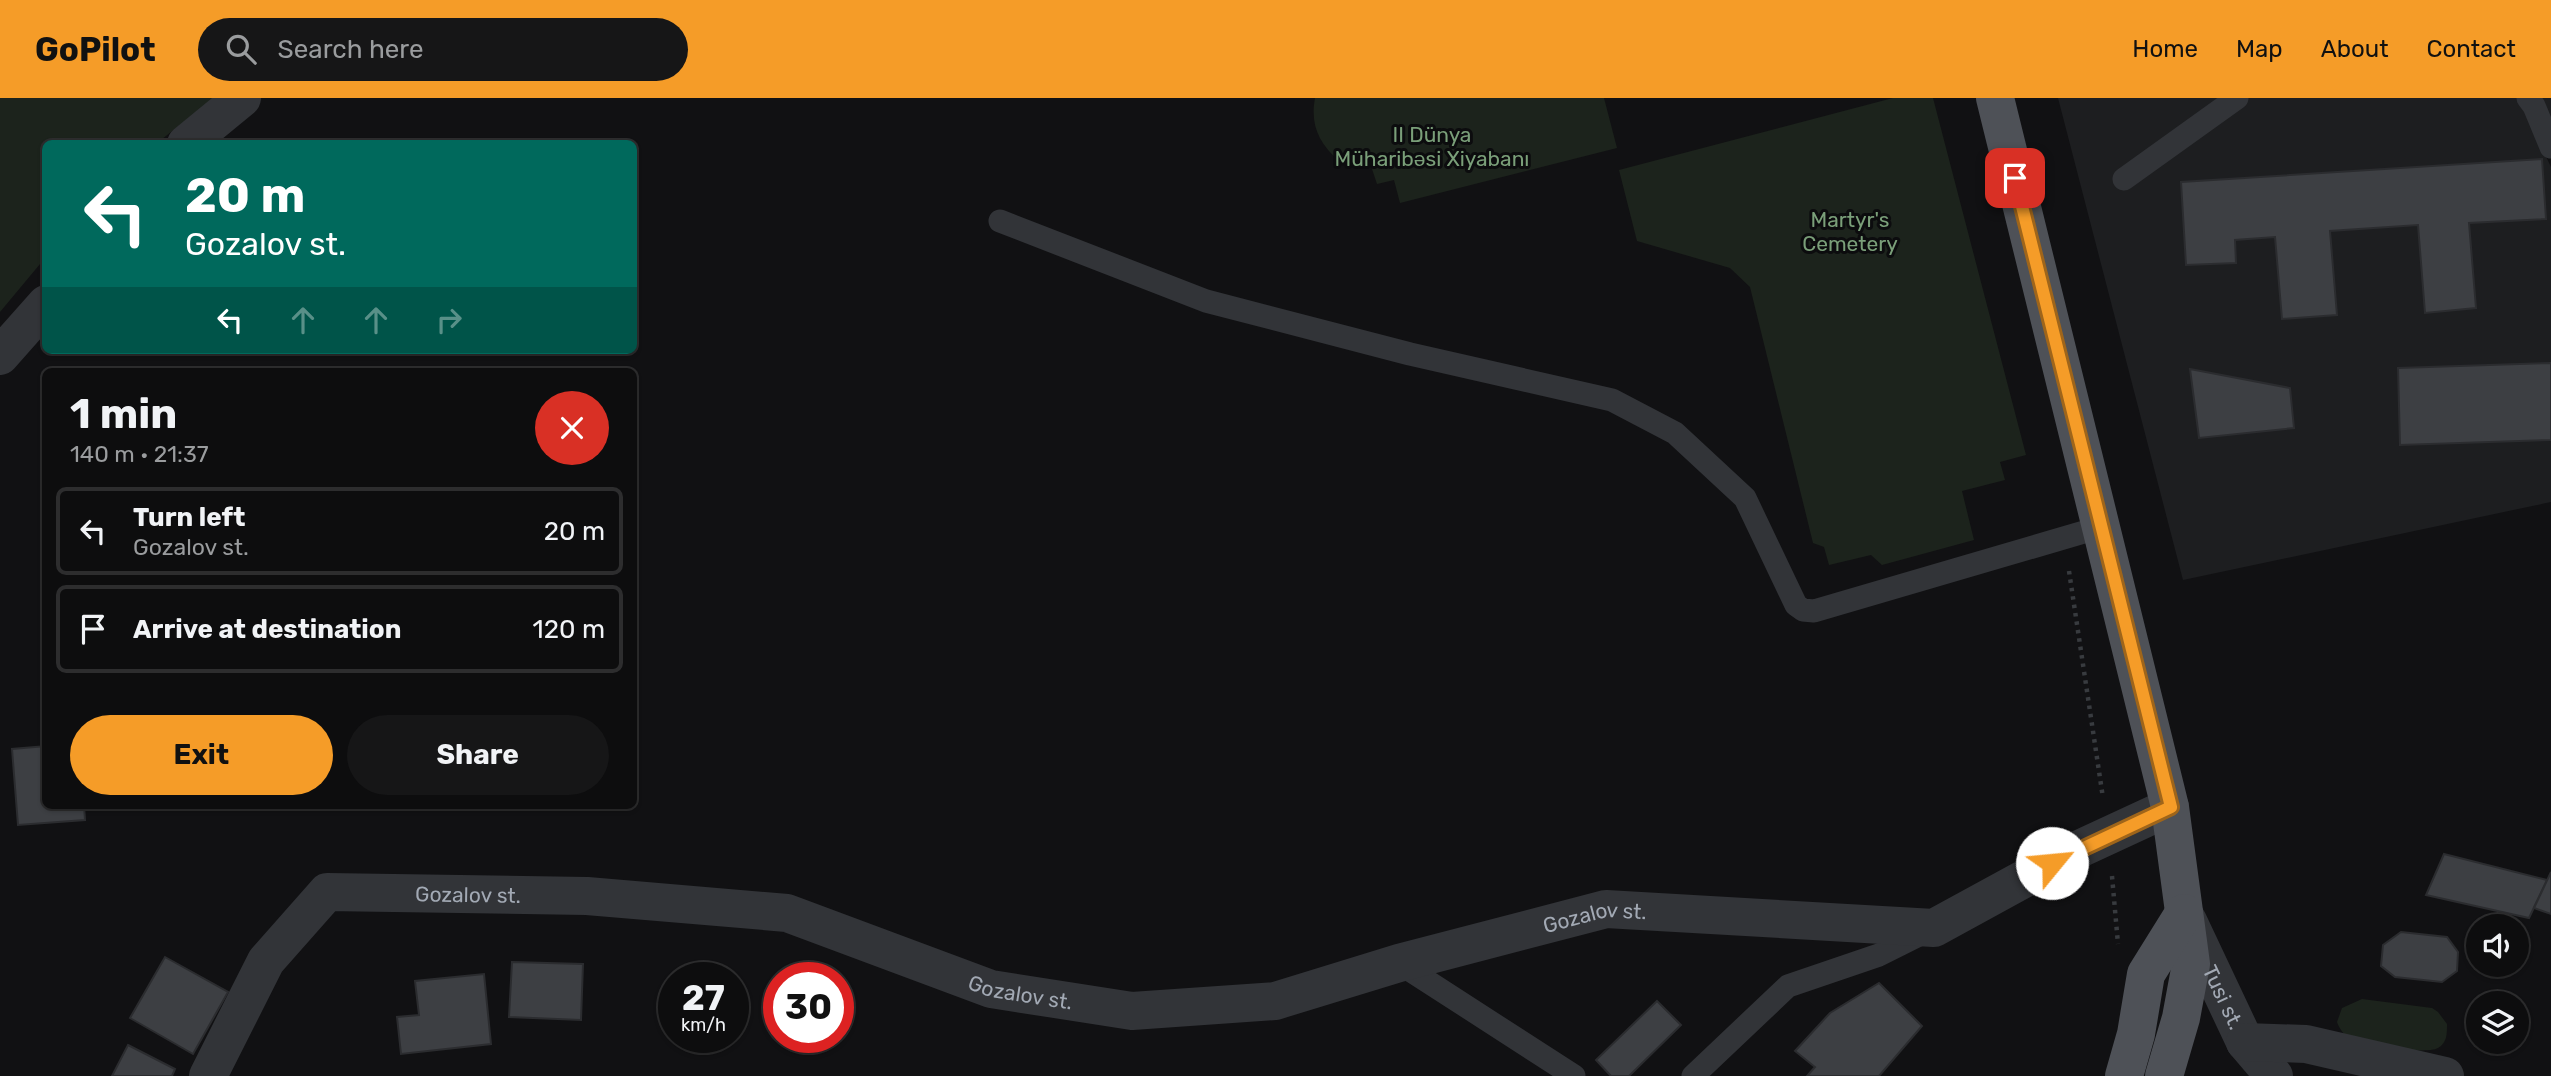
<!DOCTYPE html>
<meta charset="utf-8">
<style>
body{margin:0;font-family:Rubik,sans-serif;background:#161617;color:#f1f3f6;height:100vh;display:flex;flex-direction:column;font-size:26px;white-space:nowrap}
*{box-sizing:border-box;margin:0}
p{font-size:23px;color:#9a9c9e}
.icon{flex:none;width:38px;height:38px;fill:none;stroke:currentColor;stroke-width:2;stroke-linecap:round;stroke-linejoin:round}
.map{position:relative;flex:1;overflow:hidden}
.sheet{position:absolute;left:42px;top:270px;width:595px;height:441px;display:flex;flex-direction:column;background:#0d0d0e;border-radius:10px;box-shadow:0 2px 5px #0004,0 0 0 2px #2d2d2e}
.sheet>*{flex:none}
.guide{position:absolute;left:42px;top:42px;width:595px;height:214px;border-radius:10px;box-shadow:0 2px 5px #0004,0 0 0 2px #2d2d2e;background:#00695c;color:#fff;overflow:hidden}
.controls{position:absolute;left:2466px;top:816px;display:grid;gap:14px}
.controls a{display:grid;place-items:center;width:63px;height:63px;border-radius:50%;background:#0d0d0e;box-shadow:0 2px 5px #0004,0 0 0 2px #2d2d2e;font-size:35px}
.speed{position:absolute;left:658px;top:864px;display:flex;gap:14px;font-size:35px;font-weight:700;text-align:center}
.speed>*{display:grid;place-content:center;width:91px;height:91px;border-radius:50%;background:#0d0d0e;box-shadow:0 2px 5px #0004,0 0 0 2px #2d2d2e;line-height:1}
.speed small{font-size:18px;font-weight:400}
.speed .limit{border:10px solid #d22;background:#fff;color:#111}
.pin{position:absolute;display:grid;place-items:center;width:60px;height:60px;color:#fff;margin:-30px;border-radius:14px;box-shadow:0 4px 10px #0006}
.me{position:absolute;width:77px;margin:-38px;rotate:62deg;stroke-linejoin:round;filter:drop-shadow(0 0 5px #0008)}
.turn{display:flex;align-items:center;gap:24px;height:147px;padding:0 28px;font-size:32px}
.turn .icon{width:91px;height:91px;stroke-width:2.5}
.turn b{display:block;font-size:49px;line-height:60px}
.lanes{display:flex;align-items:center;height:66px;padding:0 28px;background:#0003;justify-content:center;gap:35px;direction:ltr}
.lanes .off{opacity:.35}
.round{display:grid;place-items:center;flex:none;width:74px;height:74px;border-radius:37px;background:#161617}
.headline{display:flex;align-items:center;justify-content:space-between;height:119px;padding:0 28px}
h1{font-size:42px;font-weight:700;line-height:52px}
.button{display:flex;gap:14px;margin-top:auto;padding:14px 28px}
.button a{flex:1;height:80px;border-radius:42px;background:#f59c28;color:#111;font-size:28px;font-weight:700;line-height:80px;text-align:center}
.button a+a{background:#161617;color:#f1f3f6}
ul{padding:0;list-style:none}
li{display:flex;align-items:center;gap:21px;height:88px;margin:0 14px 10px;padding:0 14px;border:4px solid #2d2d2e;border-radius:10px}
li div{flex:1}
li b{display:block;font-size:26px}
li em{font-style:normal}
header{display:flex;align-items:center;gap:42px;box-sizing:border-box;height:98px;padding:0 35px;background:#f59c28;color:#111}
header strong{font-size:33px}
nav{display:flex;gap:38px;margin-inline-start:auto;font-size:24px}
.search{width:490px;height:63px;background:#161617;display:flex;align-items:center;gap:18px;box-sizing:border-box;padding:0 24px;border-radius:38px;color:#9a9c9e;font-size:26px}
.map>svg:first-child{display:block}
</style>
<header>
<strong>GoPilot</strong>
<div class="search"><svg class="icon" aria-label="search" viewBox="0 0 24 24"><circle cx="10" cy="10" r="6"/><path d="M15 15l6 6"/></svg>Search here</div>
<nav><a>Home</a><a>Map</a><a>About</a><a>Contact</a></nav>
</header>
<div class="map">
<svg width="2551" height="978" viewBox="0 0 2551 978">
<rect width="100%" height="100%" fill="#111113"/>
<!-- built -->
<path fill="#1d1e20" d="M2058,0h493v34l-11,12 11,23v335l-368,78z"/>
<!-- green -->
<g fill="#1c231c">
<path d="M0,0h214l-57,45 -111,1 -1,114 -45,54z"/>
<path d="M1315,0h289l13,50 -217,55 -6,-23 -17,4 -10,-30 -28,7c-20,-18 -29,-36 -24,-63z"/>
<path d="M1893,0h40l93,357 -26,7 5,18 -43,11 12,49 -92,25 -11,-10 -42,10 -5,-18 -11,-4 -63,-256 -20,-19 -93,-27 -18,-71z"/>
<path d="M2362,901l70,9 6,4 9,12c0,10 0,19 -9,24 -10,6 -72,0 -83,-6 -8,-4 -15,-11 -18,-20l5,-14z"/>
</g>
<!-- building -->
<g fill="#3d3f43" stroke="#2b2c2f" stroke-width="2">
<path d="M2542,61l4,60 -77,4 7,85 -51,5 -7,-88 -88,6 7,84 -55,4 -7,-82 -40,3 1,23 -50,2 -5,-83z"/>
<path d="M2551,265v77l-151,5 -2,-77z"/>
<path d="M2190,271l100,19 4,40 -95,10z"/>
<path d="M46,648v59h38l1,15 -67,5 -6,-76z"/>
<path d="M2444,756l103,26 -18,38 -103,-23z"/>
<path d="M2551,774v42l-17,-6z"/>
<path d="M2401,834l46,5 11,15 -1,19 -15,11 -47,-5 -14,-11 2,-21z"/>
<path d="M165,859l63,35 -35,62 -63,-36z"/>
<path d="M512,864l71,2 -2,56 -72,-3z"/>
<path d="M484,876l7,70 -90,10 -4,-37 22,-2 -4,-34z"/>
<path d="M1879,885l43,43 -43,50h-72l8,-9 -20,-16 35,-38z"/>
<path d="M1657,903l24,24 -52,51h-18l-15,-16z"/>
<path d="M128,947l47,24 -3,7h-60z"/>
</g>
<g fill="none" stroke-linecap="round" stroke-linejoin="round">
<!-- path -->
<g stroke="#383b3f" stroke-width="4.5" stroke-dasharray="3.5 5" stroke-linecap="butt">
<path d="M2069,473l34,227"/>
<path d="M2112,778l6,68"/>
</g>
<!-- service -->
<g stroke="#323438" stroke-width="23">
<path d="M2528,0l6,8 17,41"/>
<path d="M2124,81l113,-81"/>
<path d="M1000,123l206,80 204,53 202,46 63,33 70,65 51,107 7,5 11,1 287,-84"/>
<path d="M1399,865l175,113"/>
<path d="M1693,978l95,-90 91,-31 48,-24"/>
</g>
<!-- minor -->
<g stroke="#323438" stroke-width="38">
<path d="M186,46l56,-46"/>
<path d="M0,258l46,-52"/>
<path id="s1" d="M2188,823l57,121 29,34"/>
<path d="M2245,944l61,2 139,32"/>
<path id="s2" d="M208,978l58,-115 61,-69 260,4 200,17 204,76 141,22 143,-10 124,-38 207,-54 328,19 141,-77 95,-44"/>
</g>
<!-- primary -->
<g stroke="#4e5157" stroke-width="38">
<path d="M1995,0l175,709 21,157 -10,54 -17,58"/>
<path d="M2124,978l12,-42 10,-60 38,-61"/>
</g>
</g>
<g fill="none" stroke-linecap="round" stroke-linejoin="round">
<defs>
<path id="route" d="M2015,80l156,629 -119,56"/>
</defs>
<!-- route casing -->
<use href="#route" stroke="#9f651a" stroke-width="18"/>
<!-- route -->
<use href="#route" stroke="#f59c28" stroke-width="12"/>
</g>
<g text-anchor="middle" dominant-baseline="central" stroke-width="6" stroke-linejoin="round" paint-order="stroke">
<!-- park labels -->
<g font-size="21" fill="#7a9f79" stroke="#0c0c0e">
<text x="1432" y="36">II Dünya<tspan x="1432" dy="24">Müharibəsi Xiyabanı</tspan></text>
<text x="1850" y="121">Martyr's<tspan x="1850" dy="24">Cemetery</tspan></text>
</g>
<!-- street labels -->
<g font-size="21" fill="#a2a9b4" stroke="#0c0c0e">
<text stroke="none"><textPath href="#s2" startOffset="362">Gozalov st.</textPath></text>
<text stroke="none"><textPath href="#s2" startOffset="1517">Gozalov st.</textPath></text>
<text stroke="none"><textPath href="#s2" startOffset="929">Gozalov st.</textPath></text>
<text stroke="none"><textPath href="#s1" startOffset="84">Tusi st.</textPath></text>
</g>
</g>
</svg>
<div class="controls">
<a><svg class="icon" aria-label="sound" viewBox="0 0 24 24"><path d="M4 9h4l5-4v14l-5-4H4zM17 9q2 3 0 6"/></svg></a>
<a><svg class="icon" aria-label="layers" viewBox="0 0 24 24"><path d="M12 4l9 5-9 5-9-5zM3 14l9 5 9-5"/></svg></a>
</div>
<div class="speed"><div>27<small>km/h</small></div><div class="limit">30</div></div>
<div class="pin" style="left:2015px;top:80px;background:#d93025"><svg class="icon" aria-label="arrive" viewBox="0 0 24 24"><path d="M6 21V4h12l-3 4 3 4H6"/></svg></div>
<svg class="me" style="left:2052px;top:765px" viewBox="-20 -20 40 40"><circle r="19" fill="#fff"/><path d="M0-13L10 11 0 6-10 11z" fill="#f59c28"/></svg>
<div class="guide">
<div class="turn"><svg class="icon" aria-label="left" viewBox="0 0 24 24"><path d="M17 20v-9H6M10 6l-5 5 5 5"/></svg><div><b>20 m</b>Gozalov st.</div></div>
<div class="lanes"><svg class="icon" aria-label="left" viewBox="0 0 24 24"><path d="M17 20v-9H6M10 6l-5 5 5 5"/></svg><svg class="icon off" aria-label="ahead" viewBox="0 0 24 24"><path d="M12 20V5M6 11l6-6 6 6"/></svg><svg class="icon off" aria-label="ahead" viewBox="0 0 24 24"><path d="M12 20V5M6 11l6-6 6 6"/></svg><svg class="icon off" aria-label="right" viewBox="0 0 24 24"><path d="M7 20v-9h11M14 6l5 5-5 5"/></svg></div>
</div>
<section class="sheet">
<div class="headline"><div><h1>1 min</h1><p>140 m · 21:37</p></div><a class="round" style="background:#d93025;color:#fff"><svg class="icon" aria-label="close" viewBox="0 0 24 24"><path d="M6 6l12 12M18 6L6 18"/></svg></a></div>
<ul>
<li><svg class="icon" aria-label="left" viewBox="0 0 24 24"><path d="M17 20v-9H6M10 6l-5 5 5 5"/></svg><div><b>Turn left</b><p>Gozalov st.</p></div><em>20 m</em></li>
<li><svg class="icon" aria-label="arrive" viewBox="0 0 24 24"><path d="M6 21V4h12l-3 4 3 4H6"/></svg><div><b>Arrive at destination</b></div><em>120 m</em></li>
</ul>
<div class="button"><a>Exit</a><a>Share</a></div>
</section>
</div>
